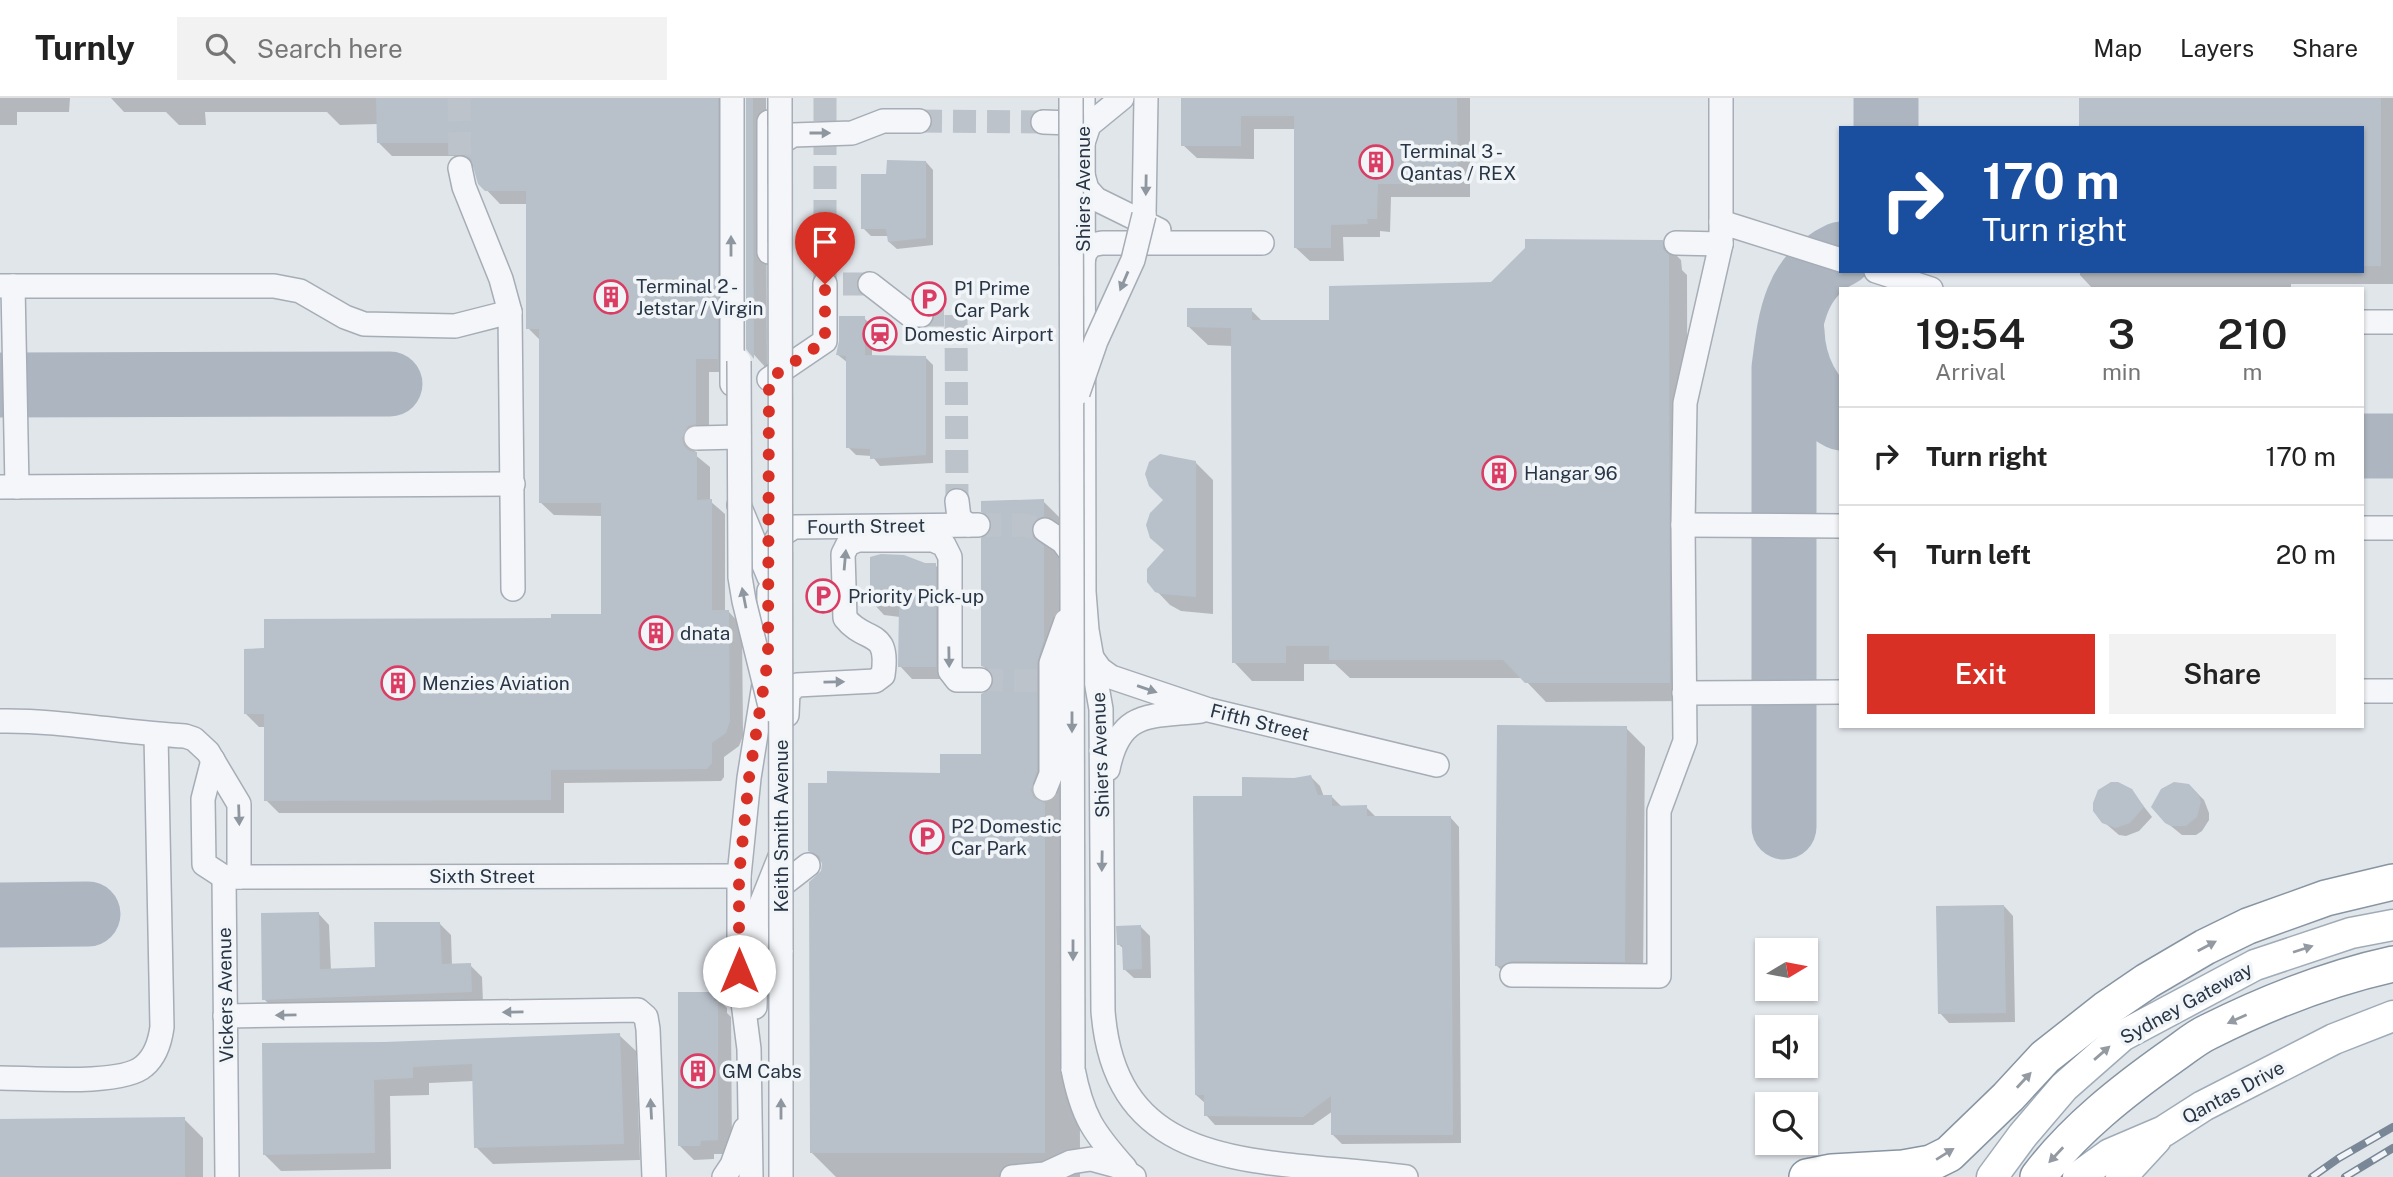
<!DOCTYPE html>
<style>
body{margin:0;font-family:"Public Sans",sans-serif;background:#f2f2f2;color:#222;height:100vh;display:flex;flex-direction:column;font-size:26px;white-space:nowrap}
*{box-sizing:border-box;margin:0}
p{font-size:23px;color:#767676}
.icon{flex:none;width:38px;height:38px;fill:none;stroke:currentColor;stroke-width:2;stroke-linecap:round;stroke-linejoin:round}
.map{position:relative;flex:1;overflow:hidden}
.sheet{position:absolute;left:1839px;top:189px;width:525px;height:441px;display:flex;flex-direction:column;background:#fff;border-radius:0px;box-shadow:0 2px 5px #0004}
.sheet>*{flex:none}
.guide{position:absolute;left:1839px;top:28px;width:525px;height:147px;border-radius:0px;box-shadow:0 2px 5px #0004;background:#1a4fa0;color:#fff;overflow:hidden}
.needle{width:46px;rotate:80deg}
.fabs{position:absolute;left:1755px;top:840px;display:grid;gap:14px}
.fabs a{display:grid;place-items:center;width:63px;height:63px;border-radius:0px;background:#fff;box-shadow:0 2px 5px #0004;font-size:35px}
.pin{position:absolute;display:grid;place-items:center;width:60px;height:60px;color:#fff;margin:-72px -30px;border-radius:50% 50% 50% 0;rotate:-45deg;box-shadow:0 0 7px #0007}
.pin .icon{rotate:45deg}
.me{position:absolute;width:77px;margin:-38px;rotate:0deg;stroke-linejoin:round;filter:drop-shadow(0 0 5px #0008)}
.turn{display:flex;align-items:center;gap:24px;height:147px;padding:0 28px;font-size:32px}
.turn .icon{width:91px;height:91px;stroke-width:2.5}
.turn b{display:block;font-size:49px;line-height:60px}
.eta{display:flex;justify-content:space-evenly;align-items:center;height:119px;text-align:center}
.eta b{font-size:42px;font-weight:600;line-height:49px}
.button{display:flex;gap:14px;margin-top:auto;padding:14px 28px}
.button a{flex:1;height:80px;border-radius:0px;background:#d93025;color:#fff;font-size:28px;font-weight:600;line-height:80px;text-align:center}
.button a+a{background:#f2f2f2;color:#222}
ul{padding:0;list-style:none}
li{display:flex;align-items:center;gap:21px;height:98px;padding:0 28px;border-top:2px solid #e0e0e0}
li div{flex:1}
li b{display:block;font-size:26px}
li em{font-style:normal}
header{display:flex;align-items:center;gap:42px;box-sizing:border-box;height:98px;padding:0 35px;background:#fff;border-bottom:2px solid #e0e0e0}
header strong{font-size:33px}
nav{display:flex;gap:38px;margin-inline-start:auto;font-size:24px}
.search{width:490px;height:63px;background:#f2f2f2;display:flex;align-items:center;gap:18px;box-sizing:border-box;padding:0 24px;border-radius:0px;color:#767676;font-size:26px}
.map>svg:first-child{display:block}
</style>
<header>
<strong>Turnly</strong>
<div class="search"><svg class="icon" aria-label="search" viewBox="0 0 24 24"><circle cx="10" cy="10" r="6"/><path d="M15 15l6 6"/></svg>Search here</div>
<nav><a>Map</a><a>Layers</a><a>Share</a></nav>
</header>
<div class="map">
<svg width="2393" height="1079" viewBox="0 0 2393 1079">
<rect width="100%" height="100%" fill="#e1e6eb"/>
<!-- shadow -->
<g fill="#0003">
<path d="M0,0h70l-1,14h-52v13h-17z"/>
<path d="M743,0l-10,6 -2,268h-22v65l-7,3 -8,14 16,13v34l15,13v98h4l13,14 1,110 -4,10 -15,11v20l-3,4 -157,2v30h-285l-13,-13 -1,-73h-6l-13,-13 307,-94 50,-4v-100l-49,-1 -14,-13 1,-161 -13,-13v-124h-28l-20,-21 -5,-16h-3l-12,-11h-68l-13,-13 -1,-19 -38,1 -13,-13h-122l1,13h-27l-13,-13h-42l-13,-14z"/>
<path d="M748,0h18l1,271 -19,-21z"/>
<path d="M1183,0h287v99h-79l-1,35 -10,-1v6h-37l1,24h-34l-14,-13v-119h-42v30l-57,-1 -14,-13z"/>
<path d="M2081,0h312v186h-102v5h-198l-13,-14v-4h282v-143z"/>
<path d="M926,64l7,8v75l-36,4 -8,-7v-6h-18l-8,-8z"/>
<path d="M1662,143l19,19 1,10 5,5 1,426 -142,1 -23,-24h-173l-15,-14h-31v17h-52l-18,-19 -1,-316 -25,-1 -19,-18 62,-17 12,12h68z"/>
<path d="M864,220l8,8v31h53l8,8v98l-53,3 -8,-10 -16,-1 -8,-8v-84l-10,-8z"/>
<path d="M1195,364l18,18v134l-32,-3 -11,-6 -18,-19z"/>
<path d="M1043,403l36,36 1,640h-244l-24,-24 12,-289 -14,-13 132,-76 40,-19 14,-77 -14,-14 9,-131 3,-8 -2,-5 -10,-10z"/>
<path d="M925,467h10l13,12v102h-36l-12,-13v-49l-16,-2 -12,-13z"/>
<path d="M1626,630l19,19 -2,233 -127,4 -19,-18z"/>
<path d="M1311,679l9,9 4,11h8l9,9 25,1 9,9 75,1 9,10 2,316 -119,1 -9,-9v-24l-20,14h-98l-9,-10v-11l-10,-9 47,-297 51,-18z"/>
<path d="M2131,692l21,27 -13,14 -13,5 -7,-1 -21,-18z"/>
<path d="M2194,692l10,10 5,13v7l-7,11 -6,4h-14l-16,-13z"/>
<path d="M2004,808l9,10 2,106 -66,1 -9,-10z"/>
<path d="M318,815l11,12 2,46 45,-2 63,-46 12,12 1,31 18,-1 12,12 1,26 -207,8 -12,-12z"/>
<path d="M1141,829l9,9 1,42h-17l-10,-9v-20l-6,-5z"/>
<path d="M713,896l14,14v5l4,4 1,137h-18v5l-20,1 -14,-14z"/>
<path d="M619,937l17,16 4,109 -147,4 -17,-17 -2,-66 -45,2v12l-39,1 1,73 -110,2 -17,-17 120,-111z"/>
<path d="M184,1021l19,19v39h-203v-57z"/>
</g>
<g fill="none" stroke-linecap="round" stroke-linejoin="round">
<!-- taxiway -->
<g stroke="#adb6c0" stroke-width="65">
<path d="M1886,0v30"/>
<path d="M1792,233c1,34 17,71 49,87"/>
<path d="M0,287l390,-1"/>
<path d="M2362,348h31"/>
<path d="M1784,729v-459c6,-47 10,-92 57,-114"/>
<path d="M0,817l88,-1"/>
</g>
</g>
<!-- building -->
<g fill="#b8c0ca">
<path d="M376,0h342v261h-22v65l-8,2 -6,12 2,8 6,5 7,1v48l15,-1v111h17l1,111 -4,12 -14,10v20l-5,6 -156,1v30l-287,1v-87h-20v-65l20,-1v-29l287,-1v-4h50v-111h-62v-174h-13v-138h-41l-7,-7 -7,-25 -7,-4 -7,-1v-11h-80z"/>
<path d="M746,0h7l1,261 -8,-10z"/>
<path d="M1181,0h276l1,86h-80l-1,35h-10l1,5 -37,1v23h-37v-132h-53v30h-60z"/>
<path d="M2079,0h302v168h-19v-138h-283z"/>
<path d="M887,62l39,1v77l-38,4 -2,-13h-25v-55h25z"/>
<path d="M1525,141l138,1v9l6,6 1,428h-145l-22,-23h-174v-14h-43v17h-54l-1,-335 -44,-1v-19h65v12h77v-34l162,-4 34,-34z"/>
<path d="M839,218h26v39l61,1v99l-56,4v-10l-24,-1v-92l-10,-1 3,-14z"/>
<path d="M1160,356l36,7v136l-35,-3 -6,-2 -8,-10v-13l17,-19 -14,-12 -4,-13 4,-12 13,-13 -14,-14 -4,-12 4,-12z"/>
<path d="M1044,401v17l-10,6 -3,8 2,7 11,9v94l-7,23v108l-6,19 3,8 11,5v350h-235l-1,-271 12,-11 1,-7 -3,-8 -11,-5v-68h19v-12l113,2v-19h41v-60l11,-6 2,-9 -6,-11 -7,-2v-128l9,-6 2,-6 -2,-9 -9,-5v-11z"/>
<path d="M881,456l23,1 21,8h11v104h-38l1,-60 -29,-4v-46z"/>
<path d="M1497,627l130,1 -2,236 -113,-1 -11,5h-6z"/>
<path d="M1311,677l7,20h14v11l35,-1v11h84l2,319h-122v-39l-28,21 -99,-1v-21h-9l-2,-299h49v-19l52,1z"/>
<path d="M2111,684h7l14,7 12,18 -14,16 -14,5 -14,-5 -9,-12v-8l5,-13z"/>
<path d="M2174,684l15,2 10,11 2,7 -4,15 -11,9h-15l-6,-3 -14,-16 10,-18z"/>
<path d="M2004,807l2,108 -68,1 -2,-108z"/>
<path d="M319,814l1,57 55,-2 -1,-45h66l2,42 29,-1 1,29 -210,8 -1,-87z"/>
<path d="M1141,827l1,44 -19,1 -1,-25h-5l-1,-19z"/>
<path d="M678,894h35l1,9h4v139l-17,1 -1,5h-22z"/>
<path d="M620,935l4,111 -150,4 -2,-84 -59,3v11l-39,2 1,73 -112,2 -1,-112 122,-1z"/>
<path d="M185,1019v60h-185v-58z"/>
</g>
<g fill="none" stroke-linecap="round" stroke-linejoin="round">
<!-- minor-tunnel -->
<g stroke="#bcc3ca" stroke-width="23" stroke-dasharray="23 11" stroke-linecap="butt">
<path d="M459,0l1,70"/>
<path d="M825,0v186h45"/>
<path d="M919,23l124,1"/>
<path d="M921,217h35l1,186"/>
<path d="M978,427h46l21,5"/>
<path d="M980,582l66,1"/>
</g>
<defs>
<g id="minor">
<path d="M732,0v286"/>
<path d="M1083,0l1,494 3,38 14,79 2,302c13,166 159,147 303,166"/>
<path d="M769,24v130"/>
<path d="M1043,24l29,1 10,12"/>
<path d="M1083,45l6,-18 33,-27"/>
<path d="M772,58l5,-11 16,-10 59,-2 31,-12h36"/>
<path d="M460,70l4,19 37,92 9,33 3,277"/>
<path d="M1083,77l4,14 9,10 63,31"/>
<path d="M1144,117l2,-117"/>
<path d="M1721,124l120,38"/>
<path d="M1676,145l45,1"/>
<path d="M1083,163l2,-8 6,-8 11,-2h160"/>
<path d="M1876,173l55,18"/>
<path d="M870,186l40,31h11"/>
<path d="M0,188h274l26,5 45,26 19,7 91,2 55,-14"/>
<path d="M13,188l4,201"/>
<path d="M2362,224h31"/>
<path d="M769,281l56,-38v-57"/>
<path d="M0,389l513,-3"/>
<path d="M957,403l2,17 9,7"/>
<path d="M739,407l30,72"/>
<path d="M1683,427l158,1"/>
<path d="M2362,430h31"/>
<path d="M1045,432l18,12 15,21"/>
<path d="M771,452l7,-13 16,-10 184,-2"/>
<path d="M1092,560l8,11 11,8 98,33 228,55"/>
<path d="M2362,593h31"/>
<path d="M1684,595l157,-1"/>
<path d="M787,617l1,-22 9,-8 78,-4 8,-6c7,-48 -18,-31 -38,-57l-2,-64 5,-10 10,-4h75l11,5 6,12v114l7,9h23"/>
<path d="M0,623c62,-1 123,12 185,15l9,3 14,13 31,52v73"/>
<path d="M213,662l-10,39 1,65 20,13"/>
<path d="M1108,671c12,-60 43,-52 93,-58"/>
<path d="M224,779l515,-1"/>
<path d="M224,779l3,300"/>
<path d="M768,798l40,-31"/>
<path d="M781,852v227"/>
<path d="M1512,877l147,1v-165l26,-70 -2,-216 2,-122 36,-159v-146"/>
<path d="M755,909l2,-87 2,-11 22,-55"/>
<path d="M225,918l413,-6 8,7 2,12 6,148"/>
<path d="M1073,971c9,47 20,63 52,99"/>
<path d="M0,980c32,0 122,8 144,-12 12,-10 16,-24 18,-39l-6,-292"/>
<path d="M724,1079l8,-12 13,-36"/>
<path d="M751,1079l-2,-128 -10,-78v-95l10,-98 19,-119 1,-68"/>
<path d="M1012,1079l33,-3 26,-12 20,-3 26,7 17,11"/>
</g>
<g id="major">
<path d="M1992,1079l31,-42 41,-48 58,-51 133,-71 96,-32 42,-8"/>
<path d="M2078,1079l32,-23 54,-23 39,-25 131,-67 59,-23"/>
<path d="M2121,1079l35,-38"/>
</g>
<g id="highway">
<path d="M1807,1079l25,-5 71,-4 28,-5 18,-9 59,-57 37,-40 61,-48 41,-28 58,-34 43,-21 78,-28 67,-16"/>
<path d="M2038,1079c36,-48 86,-87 134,-121 12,-8 23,-18 36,-24 58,-29 121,-54 185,-68"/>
</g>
</defs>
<!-- minor casing -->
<use href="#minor" stroke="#a6adb6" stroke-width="26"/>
<!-- major casing -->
<use href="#major" stroke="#9facb8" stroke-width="33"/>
<!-- highway casing -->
<use href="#highway" stroke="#8795a3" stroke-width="38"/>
<!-- minor -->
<use href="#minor" stroke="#f5f6f9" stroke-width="23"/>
<!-- major -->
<use href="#major" stroke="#fff" stroke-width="30"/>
<!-- highway -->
<use href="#highway" stroke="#fff" stroke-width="35"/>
<defs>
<g id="rail">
<path d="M2312,1079l27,-19 54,-31"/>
<path d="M2345,1079l48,-29"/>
</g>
</defs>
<!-- rail casing -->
<use href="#rail" stroke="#798796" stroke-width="8"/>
<!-- rail -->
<use href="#rail" stroke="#f1f5f8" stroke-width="5" stroke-dasharray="16" stroke-linecap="butt"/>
<defs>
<g id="minor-bridge">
<path d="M780,0l1,852"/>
<path d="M1071,0l2,971"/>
<path d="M739,263l1,216 4,24 27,109"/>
<path d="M1078,295l18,-52 37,-81 11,-45"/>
<path d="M696,340l43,-1"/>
<path d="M1045,691l6,-15v-111l15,-42"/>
</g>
</defs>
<!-- minor-bridge casing -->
<use href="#minor-bridge" stroke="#a6adb6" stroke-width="26" stroke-linecap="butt"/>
<!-- minor-bridge -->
<use href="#minor-bridge" stroke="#f5f6f9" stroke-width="23"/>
</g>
<!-- one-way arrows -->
<defs><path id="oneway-solid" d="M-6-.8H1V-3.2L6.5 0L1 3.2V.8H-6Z" transform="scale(1.75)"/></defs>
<g fill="#8e969f">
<use href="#oneway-solid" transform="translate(820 35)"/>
<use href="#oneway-solid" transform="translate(1146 87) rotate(91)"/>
<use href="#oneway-solid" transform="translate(731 148) rotate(-90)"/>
<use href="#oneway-solid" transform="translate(1124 183) rotate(113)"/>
<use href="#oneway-solid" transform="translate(845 462) rotate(-85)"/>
<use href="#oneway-solid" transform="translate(744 500) rotate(-101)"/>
<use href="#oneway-solid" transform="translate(949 559) rotate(89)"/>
<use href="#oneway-solid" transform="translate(834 584) rotate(-1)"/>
<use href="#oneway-solid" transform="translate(1147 591) rotate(19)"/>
<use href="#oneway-solid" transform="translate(1072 624) rotate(90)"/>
<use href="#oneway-solid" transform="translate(239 717) rotate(88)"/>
<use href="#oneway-solid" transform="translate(1102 763) rotate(91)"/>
<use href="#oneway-solid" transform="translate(1073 852) rotate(90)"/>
<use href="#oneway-solid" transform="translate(513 914) rotate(179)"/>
<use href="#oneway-solid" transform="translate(286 917) rotate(179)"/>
<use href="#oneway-solid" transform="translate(651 1011) rotate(-93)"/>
<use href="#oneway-solid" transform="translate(781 1011) rotate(-90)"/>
</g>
<g fill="#949aa2">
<use href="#oneway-solid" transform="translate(2207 848) rotate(-28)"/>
<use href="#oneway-solid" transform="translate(2303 851) rotate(-18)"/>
<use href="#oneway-solid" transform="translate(2237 921) rotate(156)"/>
<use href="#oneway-solid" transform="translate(2102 955) rotate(-41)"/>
<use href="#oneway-solid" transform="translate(2024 982) rotate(-47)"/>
<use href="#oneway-solid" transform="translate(1945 1056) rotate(-32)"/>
<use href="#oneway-solid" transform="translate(2056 1057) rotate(133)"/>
</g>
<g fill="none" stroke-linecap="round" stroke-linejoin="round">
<!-- route -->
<path stroke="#d93025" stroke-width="12" stroke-dasharray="0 21.6" d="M739,873v-95l10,-98 19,-119 1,-280 56,-38v-57"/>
</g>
<!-- icons -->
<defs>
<symbol id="building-ring" viewBox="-11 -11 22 22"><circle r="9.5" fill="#f1f5f8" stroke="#db3c63" stroke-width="1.5"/><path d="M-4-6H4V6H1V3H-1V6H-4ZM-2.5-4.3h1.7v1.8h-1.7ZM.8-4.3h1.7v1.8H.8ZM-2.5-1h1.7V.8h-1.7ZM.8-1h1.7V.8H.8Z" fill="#db3c63"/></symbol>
<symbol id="parking-ring" viewBox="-11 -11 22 22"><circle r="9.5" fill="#f1f5f8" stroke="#db3c63" stroke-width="1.5"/><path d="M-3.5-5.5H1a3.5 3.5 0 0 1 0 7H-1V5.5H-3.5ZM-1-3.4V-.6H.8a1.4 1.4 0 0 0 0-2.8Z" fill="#db3c63"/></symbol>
<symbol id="station-ring" viewBox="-11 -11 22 22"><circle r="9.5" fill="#f1f5f8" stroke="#db3c63" stroke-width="1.5"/><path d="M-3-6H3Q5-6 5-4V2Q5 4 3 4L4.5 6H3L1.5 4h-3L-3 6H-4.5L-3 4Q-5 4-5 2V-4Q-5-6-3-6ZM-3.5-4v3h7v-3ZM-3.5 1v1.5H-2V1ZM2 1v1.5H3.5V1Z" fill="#db3c63"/></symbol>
</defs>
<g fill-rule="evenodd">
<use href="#building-ring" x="1357" y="45" width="38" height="38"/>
<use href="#building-ring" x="592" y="180" width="38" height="38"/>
<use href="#parking-ring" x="910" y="182" width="38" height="38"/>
<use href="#station-ring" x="861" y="217" width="38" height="38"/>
<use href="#building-ring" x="1480" y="356" width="38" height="38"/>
<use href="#parking-ring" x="804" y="479" width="38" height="38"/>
<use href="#building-ring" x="637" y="516" width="38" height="38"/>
<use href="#building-ring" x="379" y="566" width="38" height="38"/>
<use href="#parking-ring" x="908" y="720" width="38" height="38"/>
<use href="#building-ring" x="679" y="954" width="38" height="38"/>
</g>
<g text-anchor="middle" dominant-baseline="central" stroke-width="7" stroke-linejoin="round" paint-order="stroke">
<!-- poi labels -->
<g font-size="19" fill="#283545" stroke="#f1f5f8" text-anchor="start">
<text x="1400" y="53">Terminal 3 -<tspan x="1400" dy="22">Qantas / REX</tspan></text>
<text x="636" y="188">Terminal 2 -<tspan x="636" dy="22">Jetstar / Virgin</tspan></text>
<text x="954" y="190">P1 Prime<tspan x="954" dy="22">Car Park</tspan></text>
<text x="904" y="236">Domestic Airport</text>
<text x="1524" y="375">Hangar 96</text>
<text x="848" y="498">Priority Pick-up</text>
<text x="680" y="535">dnata</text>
<text x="422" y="585">Menzies Aviation</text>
<text x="951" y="728">P2 Domestic<tspan x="951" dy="22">Car Park</tspan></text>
<text x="722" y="973">GM Cabs</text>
</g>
<!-- street labels -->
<g font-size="19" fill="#283545" stroke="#f1f5f8">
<text transform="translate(1083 91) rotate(-90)">Shiers Avenue</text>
<text transform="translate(866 428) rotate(-1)">Fourth Street</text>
<text transform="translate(1260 624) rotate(14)">Fifth Street</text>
<text transform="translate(1100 657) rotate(-92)">Shiers Avenue</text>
<text transform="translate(781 728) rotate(-90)">Keith Smith Avenue</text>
<text x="482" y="778">Sixth Street</text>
<text transform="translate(225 897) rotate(-91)">Vickers Avenue</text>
<text transform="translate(2186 905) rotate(-29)">Sydney Gateway</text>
<text transform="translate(2233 994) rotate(-28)">Qantas Drive</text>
</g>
</g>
</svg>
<div class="fabs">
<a><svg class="needle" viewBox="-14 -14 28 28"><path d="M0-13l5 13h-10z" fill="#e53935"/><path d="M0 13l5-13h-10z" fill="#767676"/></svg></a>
<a><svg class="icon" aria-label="sound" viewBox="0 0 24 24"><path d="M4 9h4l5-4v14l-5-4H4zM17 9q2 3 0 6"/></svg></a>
<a><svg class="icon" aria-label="search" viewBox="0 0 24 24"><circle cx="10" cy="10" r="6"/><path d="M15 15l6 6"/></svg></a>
</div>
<div class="pin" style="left:825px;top:186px;background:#d93025"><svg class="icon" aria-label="arrive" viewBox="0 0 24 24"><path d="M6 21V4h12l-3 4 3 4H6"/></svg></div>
<svg class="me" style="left:739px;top:873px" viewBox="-20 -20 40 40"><circle r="19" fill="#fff"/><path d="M0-13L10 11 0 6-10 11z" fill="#d93025"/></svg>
<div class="guide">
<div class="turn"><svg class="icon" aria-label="right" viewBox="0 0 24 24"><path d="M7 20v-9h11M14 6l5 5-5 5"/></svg><div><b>170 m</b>Turn right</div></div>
</div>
<section class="sheet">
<div class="eta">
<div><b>19:54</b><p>Arrival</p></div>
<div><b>3</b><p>min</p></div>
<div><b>210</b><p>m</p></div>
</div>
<ul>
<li><svg class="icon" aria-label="right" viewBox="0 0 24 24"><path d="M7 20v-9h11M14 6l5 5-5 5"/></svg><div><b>Turn right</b></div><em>170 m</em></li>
<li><svg class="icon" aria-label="left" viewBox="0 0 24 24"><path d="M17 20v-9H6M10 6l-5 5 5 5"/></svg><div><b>Turn left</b></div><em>20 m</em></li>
</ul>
<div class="button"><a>Exit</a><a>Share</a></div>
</section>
</div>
